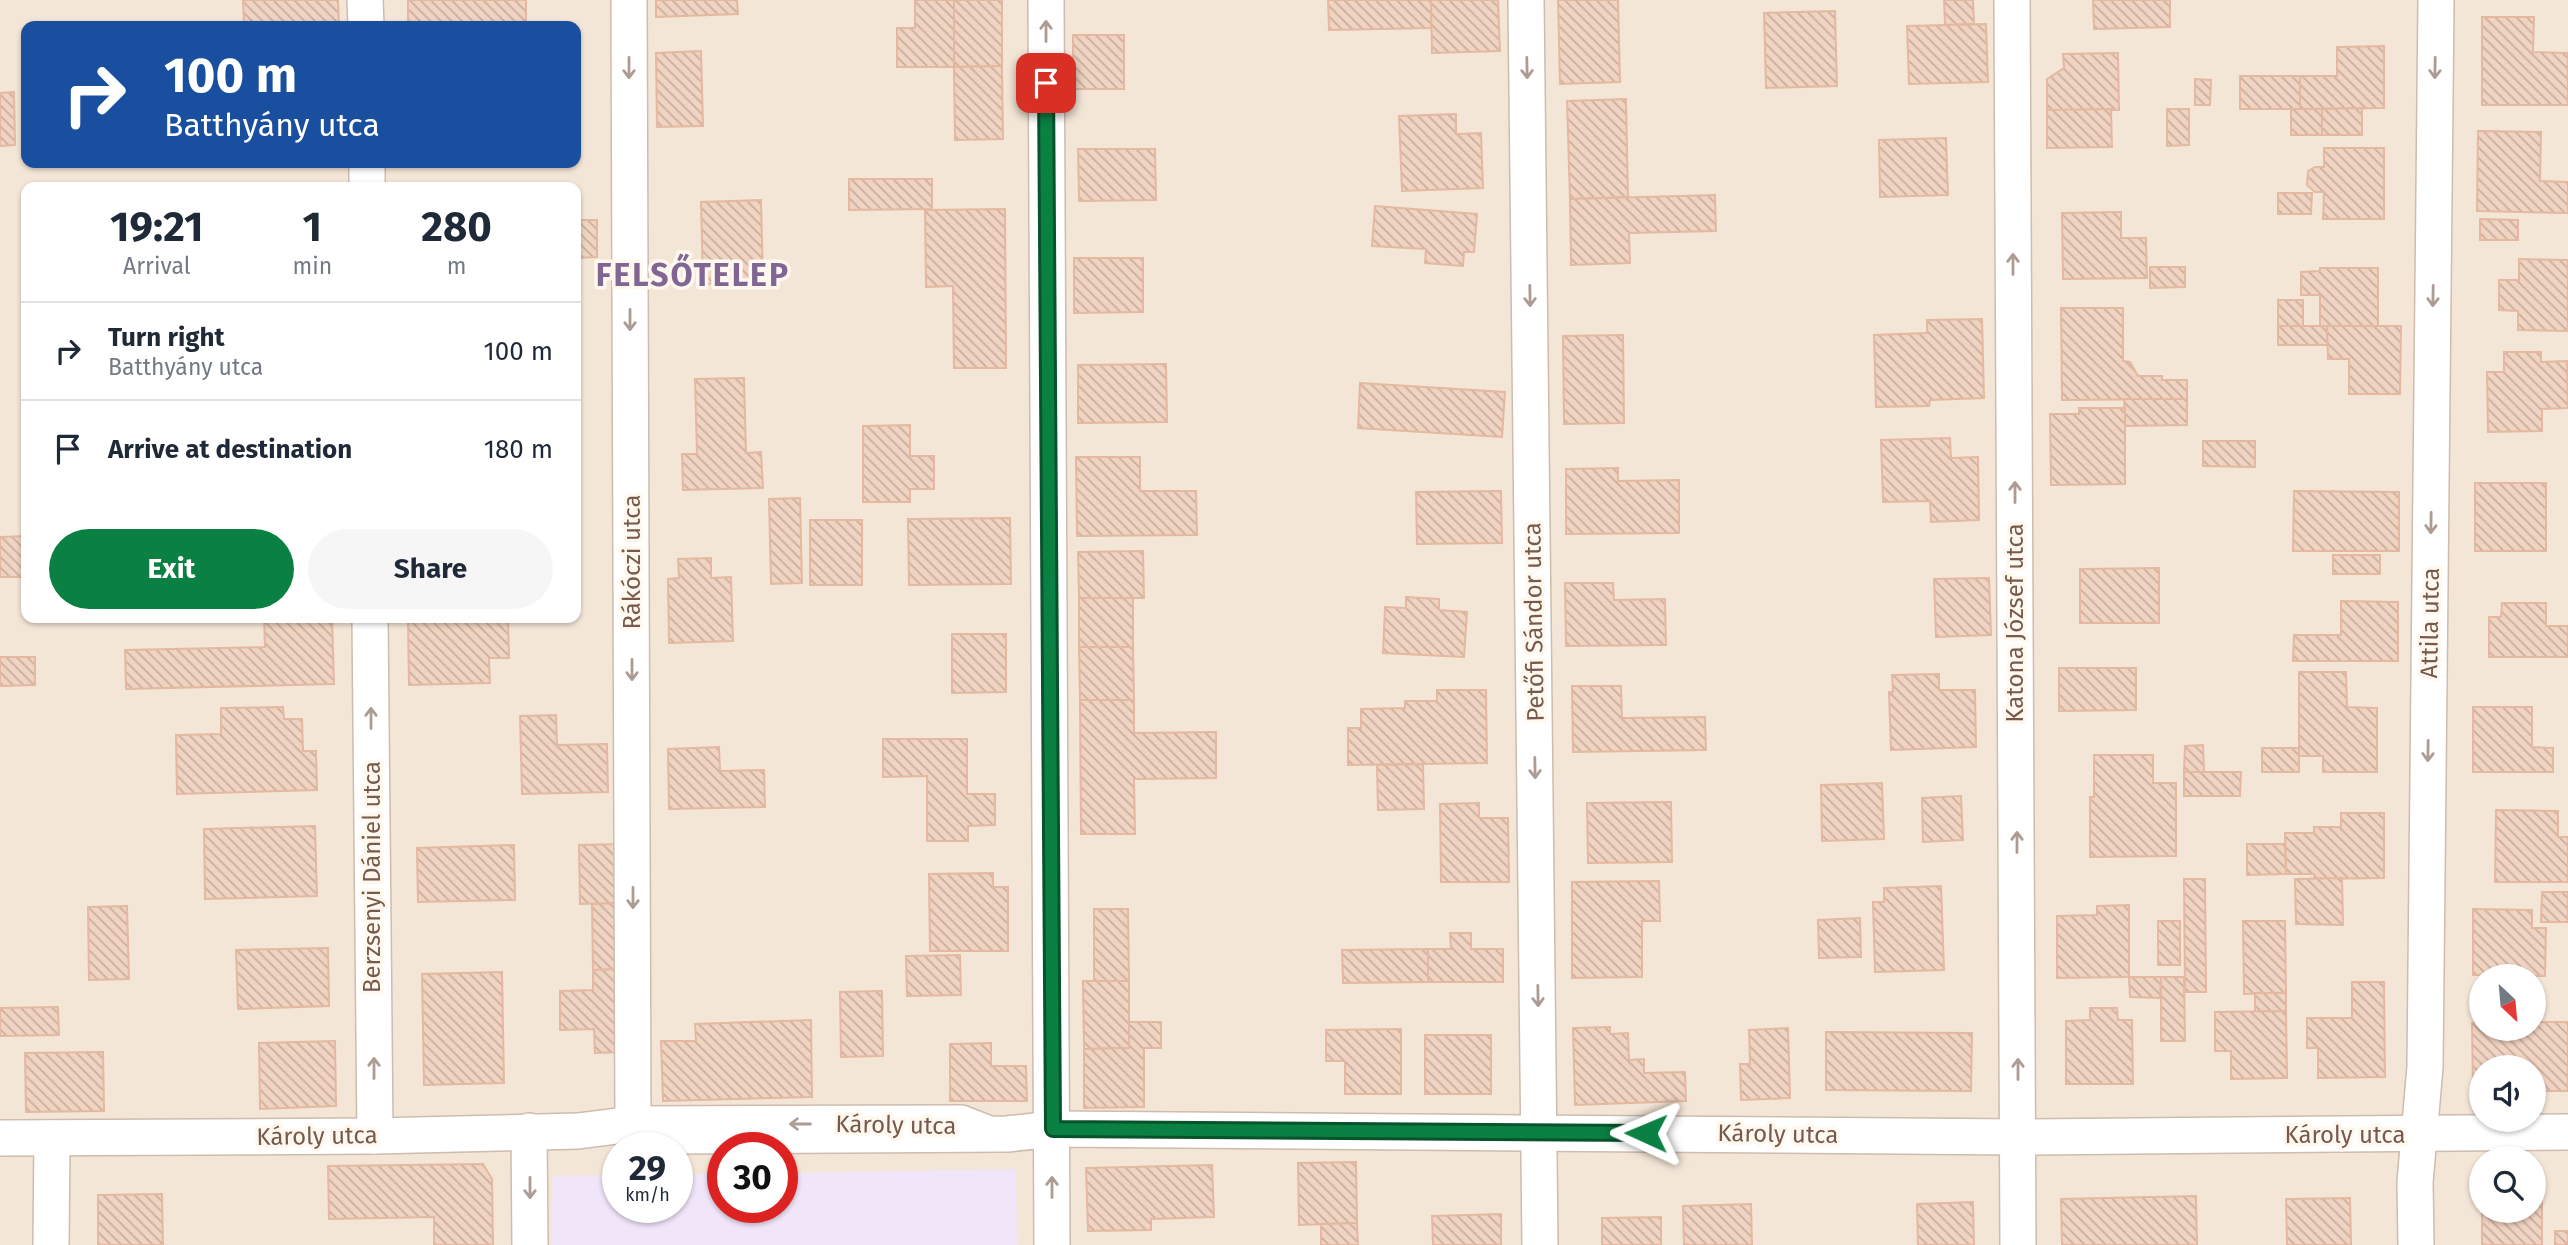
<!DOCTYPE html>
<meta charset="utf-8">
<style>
body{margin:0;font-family:"Fira Sans",sans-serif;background:#f6f6f7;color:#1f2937;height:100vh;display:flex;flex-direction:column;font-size:26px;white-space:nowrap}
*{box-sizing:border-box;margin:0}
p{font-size:23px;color:#747a83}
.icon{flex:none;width:38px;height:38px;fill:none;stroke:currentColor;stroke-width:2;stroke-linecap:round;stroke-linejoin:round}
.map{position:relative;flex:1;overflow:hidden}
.side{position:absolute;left:21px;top:182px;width:560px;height:441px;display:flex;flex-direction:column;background:#fff;border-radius:14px;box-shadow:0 2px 5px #0004}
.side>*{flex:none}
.top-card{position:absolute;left:21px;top:21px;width:560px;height:147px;border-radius:14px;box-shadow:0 2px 5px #0004;background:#1a4fa0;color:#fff;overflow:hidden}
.needle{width:46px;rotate:154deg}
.buttons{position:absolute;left:2469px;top:964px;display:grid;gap:14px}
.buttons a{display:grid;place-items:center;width:77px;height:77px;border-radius:50%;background:#fff;box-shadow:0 2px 5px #0004;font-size:35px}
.speed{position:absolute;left:602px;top:1132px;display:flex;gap:14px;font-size:35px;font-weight:700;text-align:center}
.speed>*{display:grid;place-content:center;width:91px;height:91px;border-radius:50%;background:#fff;box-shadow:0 2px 5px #0004;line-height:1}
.speed small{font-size:18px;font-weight:400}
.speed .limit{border:10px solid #d22;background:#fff;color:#111}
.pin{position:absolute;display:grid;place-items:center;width:60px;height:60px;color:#fff;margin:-30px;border-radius:14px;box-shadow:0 4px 10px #0006}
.me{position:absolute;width:77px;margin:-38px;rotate:271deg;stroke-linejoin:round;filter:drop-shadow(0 0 5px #0008)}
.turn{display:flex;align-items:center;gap:24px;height:147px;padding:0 28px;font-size:32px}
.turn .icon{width:91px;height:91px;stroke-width:2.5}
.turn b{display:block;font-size:49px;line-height:60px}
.eta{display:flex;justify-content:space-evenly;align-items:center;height:119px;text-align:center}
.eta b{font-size:42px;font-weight:700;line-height:49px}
.action{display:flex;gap:14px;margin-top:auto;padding:14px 28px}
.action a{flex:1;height:80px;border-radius:42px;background:#0b8043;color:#fff;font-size:28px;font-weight:700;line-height:80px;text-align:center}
.action a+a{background:#f6f6f7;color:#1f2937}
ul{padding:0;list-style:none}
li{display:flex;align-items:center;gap:21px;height:98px;padding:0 28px;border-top:2px solid #e0e1e3}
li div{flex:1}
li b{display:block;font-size:26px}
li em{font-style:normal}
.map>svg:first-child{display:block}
</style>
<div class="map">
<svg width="2568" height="1245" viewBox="0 0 2568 1245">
<defs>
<pattern id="building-back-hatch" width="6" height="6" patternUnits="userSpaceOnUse" patternTransform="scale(1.75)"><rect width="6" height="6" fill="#f1d3c1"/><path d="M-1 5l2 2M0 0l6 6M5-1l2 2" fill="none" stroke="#c8ae9f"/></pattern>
</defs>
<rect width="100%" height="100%" fill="#fcf4e9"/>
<!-- residential -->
<path fill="#f4e6d7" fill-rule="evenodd" d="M0,0h2568v1245h-2568zM26,26h550v137h-550zM26,187h550v431h-550zM2482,976h52v53h-52zM2482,1068h52v52h-52zM618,1148h59v60h-59zM723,1148h59v60h-59zM2482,1158h52v53h-52z"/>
<!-- education -->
<path fill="#f1e5f9" d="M1016,1169l1,76h-466l2,-69 65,-1v33h59v-34h46v34h59v-35z"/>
<!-- building -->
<g fill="url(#building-back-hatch)" stroke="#e4b8a1" stroke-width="2">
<path d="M243,0h95l1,26h-95z"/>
<path d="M408,0h118v24l-118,1z"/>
<path d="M656,0h81l1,14 -82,3z"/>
<path d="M915,0h39v67h-57v-39h18z"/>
<path d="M954,0h48v66l-48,1z"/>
<path d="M1328,0h103v28l-102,2z"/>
<path d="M1431,0h67l2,51 -68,2z"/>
<path d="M1558,0h60l2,82 -60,2z"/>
<path d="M1944,0h29l1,24 -29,1z"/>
<path d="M2093,0h77v27l-76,2z"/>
<path d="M1835,11l2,75 -71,2 -2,-75z"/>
<path d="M2482,17h52l-1,35 35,1v52h-86z"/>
<path d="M1986,24l2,58 -79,2 -2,-58z"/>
<rect x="1073" y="35" width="51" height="54"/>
<path d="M2384,46v62l-84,1v-33h37v-29z"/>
<path d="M701,51l2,75 -46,1 -1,-74z"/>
<path d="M2118,53l1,57h-72v-31l17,-11 -1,-14z"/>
<path d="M1002,66l1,73 -48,1 -1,-73z"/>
<rect x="2240" y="76" width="60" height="33"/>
<path d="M2195,79l16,1 -1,25h-15z"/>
<path d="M14,92l1,53 -15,1v-53z"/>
<path d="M1626,99l2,98 -58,2 -3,-98z"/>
<path d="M2362,108v27h-40v-26z"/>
<path d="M2111,109l1,38 -65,1v-38z"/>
<path d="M2167,109h22v36l-22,1z"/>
<rect x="2291" y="109" width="31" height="26"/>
<path d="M1456,114v20l25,-1 2,55 -81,3 -3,-75z"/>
<path d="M2478,131l63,1 -1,49 28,1v31l-91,-2z"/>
<path d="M1946,138l2,57 -68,2 -1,-57z"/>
<path d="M2324,148h60v71h-61l1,-27h-9l-8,-7 1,-14 7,-4h9z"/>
<path d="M1078,149h77l1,51 -77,1z"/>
<path d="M849,179h83v30l-83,1z"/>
<path d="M2278,193h34l-1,21h-33z"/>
<path d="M1715,195l1,36 -87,2 1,30 -59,2 -1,-66z"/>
<path d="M761,200l2,82 -60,2 -2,-82z"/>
<path d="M1375,206l102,8 -3,38h-10l-1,14 -38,-3 1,-14 -54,-3z"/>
<path d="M1005,209l1,159h-52l-1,-82 -27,1 -1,-77z"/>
<path d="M2121,212v26h25l1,40 -84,1 -1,-66z"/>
<path d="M2480,219l38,1v20h-38z"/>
<path d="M576,220h21v37l-21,1z"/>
<path d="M1074,258h69v54l-69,1z"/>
<path d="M2519,259l49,1v71l-50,-1v-19l-19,-1v-30h20z"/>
<path d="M2150,267h35v20l-35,1z"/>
<path d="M2320,268h58v58h-58v-31h-19v-23l19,-1z"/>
<rect x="2278" y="300" width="25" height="26"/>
<path d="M2061,308h62v53l7,1 8,14h24v4h25v19l-125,1z"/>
<path d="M1982,319l2,79 -54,2 -1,6 -53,1 -2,-72 53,-2v-13z"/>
<path d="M2278,326h49l1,19h-50z"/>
<path d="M2327,326h74l-1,68h-51v-35h-21z"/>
<path d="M1623,335l1,88 -60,1 -1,-88z"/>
<path d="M2504,352h37v10l26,-1 1,47 -26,1v22l-54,1 -1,-60h17z"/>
<path d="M1166,364l1,58 -89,1v-58z"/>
<path d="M744,378l2,75 15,-1 2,36 -80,2 -1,-36h15l-2,-75z"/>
<path d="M1360,383l145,9 -3,45 -144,-9z"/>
<path d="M2124,399h63v26l-62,1z"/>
<path d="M2079,408h46v76l-74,1 -1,-71h29z"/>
<path d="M910,425v31h24v33h-24v13h-47v-76z"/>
<path d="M1950,438l1,20 27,-1 1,63 -48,2 -1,-21 -47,1 -2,-62z"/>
<path d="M2203,441h52v26l-52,-1z"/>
<path d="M1076,457h64v34h56l1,44 -120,1z"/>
<path d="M1618,468v13l61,-1v53l-113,1v-65z"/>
<rect x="2475" y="483" width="71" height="68"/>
<path d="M1501,491l1,52 -85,1 -1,-52z"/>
<path d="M2294,491l105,1v59h-106z"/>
<path d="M800,498l2,85 -31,1 -2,-85z"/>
<path d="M1010,518l1,66 -102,1 -1,-66z"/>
<rect x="810" y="520" width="52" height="65"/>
<path d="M26,536v41h-26v-40z"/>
<path d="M1143,551l1,47h-65l-1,-46z"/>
<rect x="2333" y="555" width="47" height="19"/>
<path d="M711,558v20l20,-1 2,64 -64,2 -1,-64 11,-1 -1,-19z"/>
<path d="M2159,568v55h-79v-54z"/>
<path d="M1989,578l2,57 -55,2 -2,-58z"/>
<path d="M1565,583h48l1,17 51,-1 1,46 -100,1z"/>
<path d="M1406,597l33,2v11l28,2 -3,45 -81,-4 2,-46 21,1z"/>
<rect x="1079" y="598" width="54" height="49"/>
<path d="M2341,601l57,1v59h-105l1,-26h47z"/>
<path d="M2502,603h44v23h22v31h-79v-40h12z"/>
<path d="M264,618h68l2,66 -208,5 -1,-39 140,-3z"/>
<path d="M456,618h52l1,40h-20l1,25 -81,2 -1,-65z"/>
<path d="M952,634h54v58l-54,1z"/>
<path d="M1079,647h54l1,53h-54z"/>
<path d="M0,657h35v28l-35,1z"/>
<path d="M2059,668h77v42l-77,1z"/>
<path d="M2299,672h47l1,35 30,1v64h-54v-16h-24z"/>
<path d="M1939,674v16h36l1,57 -85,3 -2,-58h4l-1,-17z"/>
<path d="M1572,686h49l1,32 83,-1 1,33 -133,2z"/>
<path d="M1437,690h49l1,73 -139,2v-37h13v-19l44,-1v-7h32z"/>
<path d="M1080,700h54v33l82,-1v46l-82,1 1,55h-54z"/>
<path d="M283,707l1,12h18l1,32h13l1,39 -140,4 -1,-59 45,-1v-26z"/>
<path d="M2473,707h59v40l21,1v24h-80z"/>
<path d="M556,715l1,30 50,-1 1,48 -86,2 -2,-78z"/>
<path d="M883,739h84v55h28v31l-27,1v15h-41v-65l-44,1z"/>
<path d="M2203,745l1,27h-20l1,-26z"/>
<path d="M719,747l1,24 44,-1 1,37 -96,2 -1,-60z"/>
<rect x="2262" y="748" width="37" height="24"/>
<path d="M2094,755h59v28h23v73l-86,1v-60h4z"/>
<path d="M1423,764l1,45 -46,1 -1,-45z"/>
<path d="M2184,772h57l-1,24h-56z"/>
<path d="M1882,783l2,56 -62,2 -1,-56z"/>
<path d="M1961,796l2,44 -40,2 -1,-44z"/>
<path d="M1671,802l1,60 -84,1 -1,-60z"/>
<path d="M1479,803v15h29l1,64h-68l-1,-78z"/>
<path d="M2496,810l62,1v26h10v45h-73z"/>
<path d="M2341,813h43v65l-70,1v-5h-28l-1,-41h29v-6h27z"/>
<path d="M315,826l2,70 -112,3 -1,-70z"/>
<path d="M621,844l1,59 -42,1 -1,-59z"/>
<path d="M2247,844h38l1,30 -39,1z"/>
<path d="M514,845l1,55 -97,2 -1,-54z"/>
<path d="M993,873v14h15v64h-78l-1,-77z"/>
<path d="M2342,878l1,47 -47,-1 -1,-45z"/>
<path d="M2184,879h21l1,113h-21z"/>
<path d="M1659,881l1,40h-18v56l-70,1v-96z"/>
<path d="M1941,886l3,84 -69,2 -2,-70h11v-14z"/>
<path d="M2542,892h26v30h-27z"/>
<path d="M622,903l2,66 -31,1 -1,-66z"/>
<path d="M2129,905v72l-72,1v-62l40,-1v-9z"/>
<path d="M127,906l2,73 -40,1 -1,-73z"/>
<path d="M1094,909h34l1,72h-35z"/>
<path d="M2473,909l59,1v18h14l-1,48 -72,-1z"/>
<path d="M1860,918l1,39 -42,1 -1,-38z"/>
<rect x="2158" y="921" width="22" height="44"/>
<path d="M2243,921h42l1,72 -42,1z"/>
<path d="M1450,933h21v16h32v33h-75v-33h23z"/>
<path d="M328,948l1,58 -91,3 -2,-59z"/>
<path d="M1428,949v33l-85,1 -1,-33z"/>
<path d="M960,955l1,40 -54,1 -1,-40z"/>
<path d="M624,969l2,83 -31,1 -1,-24 -34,1v-39l33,-1v-20z"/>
<path d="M502,972l2,111 -80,2 -2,-111z"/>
<path d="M2129,977h32l-1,21 -30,-1z"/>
<path d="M2161,977h23l1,64h-24z"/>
<path d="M1083,981h46v67l-45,1z"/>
<path d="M2352,982h32l1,95 -67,1v-30h-11v-30h45z"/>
<path d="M882,991l1,65 -42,1 -1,-65z"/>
<path d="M2255,993h31v18l-31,1z"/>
<path d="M58,1007l1,28 -59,1v-28z"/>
<path d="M2090,1008h27l1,12h14l1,64h-67v-63l24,-1z"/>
<path d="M2286,1011l1,67 -56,1v-28h-16v-39z"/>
<path d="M811,1020l1,77 -149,4 -2,-60h35l-1,-17z"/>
<path d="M1129,1022h32v26h-17v59l-60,1v-59l45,-1z"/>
<path d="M2534,1022h34v69h-34v-23h-52v24h-9l-1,-69h10v6h52z"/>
<path d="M1610,1027v7l18,-1 1,27 15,-1v14l41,-1 1,29 -111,4 -2,-77z"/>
<path d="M1788,1028l2,70 -49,2 -1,-36h10l-1,-34z"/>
<path d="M1401,1029v65h-56v-33h-19v-31z"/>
<path d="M1826,1032l146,1 -1,58 -145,-1z"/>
<rect x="1425" y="1035" width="66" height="59"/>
<path d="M335,1041l1,65 -76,3 -1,-66z"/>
<path d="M991,1043v23h35l1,35h-77v-57z"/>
<path d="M103,1052l1,59 -78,1 -1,-59z"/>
<path d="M1356,1162l1,61 -58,2 -1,-62z"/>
<path d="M483,1164l9,15 1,66h-59v-28l-105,2 -1,-53z"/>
<path d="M1212,1165l2,52 -63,2v11l-63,1 -2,-63z"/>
<path d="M162,1194l1,51h-65v-50z"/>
<path d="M2196,1196l1,49h-135l-1,-46z"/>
<path d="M2534,1196h8v49h-60v-34h52z"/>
<path d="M2350,1198l1,47h-64l-1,-46z"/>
<path d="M1973,1202l1,43h-56l-1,-41z"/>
<path d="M1751,1204l1,41h-68l-1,-39z"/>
<path d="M1501,1214v31h-68l-1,-29z"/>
<path d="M1661,1217v28h-59v-27z"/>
<path d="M1357,1223l1,22h-37v-21z"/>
<rect x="2555" y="1231" width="13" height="14"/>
</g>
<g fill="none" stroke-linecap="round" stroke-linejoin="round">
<defs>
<g id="street">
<path d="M365,0l1,26"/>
<path d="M1046,0l6,1245"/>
<path d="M1526,0l14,1245"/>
<path d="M2012,0l6,1245"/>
<path d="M367,163v24"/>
<path d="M370,618l5,518"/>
<path d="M529,1131l1,114"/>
<path d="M989,1134l-28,-11 -328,1 33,12 341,-2 46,-5 966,8 549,-5"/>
<path d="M0,1138l375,-2 203,-5 55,-7 -4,-1124"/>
<path d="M51,1245l1,-107"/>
<path d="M2416,1245l-1,-63 10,-115 11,-1067"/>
</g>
</defs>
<!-- street casing -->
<use href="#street" stroke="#cebcae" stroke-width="38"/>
<!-- street -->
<use href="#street" stroke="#fff" stroke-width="35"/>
</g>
<!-- one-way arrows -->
<defs><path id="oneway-shaft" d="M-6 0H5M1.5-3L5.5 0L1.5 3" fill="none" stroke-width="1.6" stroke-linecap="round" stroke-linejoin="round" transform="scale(1.75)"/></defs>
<g stroke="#ad9c94">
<use href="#oneway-shaft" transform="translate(1046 31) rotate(-90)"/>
<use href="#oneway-shaft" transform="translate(629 68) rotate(90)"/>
<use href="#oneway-shaft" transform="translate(1527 68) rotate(89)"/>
<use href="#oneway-shaft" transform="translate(2435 68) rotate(91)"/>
<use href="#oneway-shaft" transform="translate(2013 264) rotate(-90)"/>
<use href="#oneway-shaft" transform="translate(1530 296) rotate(89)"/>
<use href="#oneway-shaft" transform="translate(2433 296) rotate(91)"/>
<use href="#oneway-shaft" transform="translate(630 320) rotate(90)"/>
<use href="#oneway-shaft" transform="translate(2015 492) rotate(-90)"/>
<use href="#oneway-shaft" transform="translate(2431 523) rotate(91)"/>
<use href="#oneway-shaft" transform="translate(632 670) rotate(90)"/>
<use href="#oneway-shaft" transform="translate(371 718) rotate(-90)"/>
<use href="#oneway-shaft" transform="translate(2428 751) rotate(91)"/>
<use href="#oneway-shaft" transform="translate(1535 768) rotate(89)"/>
<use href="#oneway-shaft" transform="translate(2017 842) rotate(-90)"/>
<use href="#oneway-shaft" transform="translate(633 898) rotate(90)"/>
<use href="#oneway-shaft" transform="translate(1538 996) rotate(89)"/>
<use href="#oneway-shaft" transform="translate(374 1068) rotate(-90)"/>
<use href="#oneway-shaft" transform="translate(2018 1069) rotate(-90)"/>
<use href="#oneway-shaft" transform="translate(800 1124) rotate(180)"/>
<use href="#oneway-shaft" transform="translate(1052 1187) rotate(-90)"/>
<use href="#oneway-shaft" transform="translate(530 1188) rotate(90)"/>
</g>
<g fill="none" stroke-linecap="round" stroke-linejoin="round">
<defs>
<path id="route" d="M1046,83l7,1046 593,4"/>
</defs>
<!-- route casing -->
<use href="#route" stroke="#07532c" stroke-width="18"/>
<!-- route -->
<use href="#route" stroke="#0b8043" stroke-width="12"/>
</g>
<g text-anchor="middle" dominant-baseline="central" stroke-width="7" stroke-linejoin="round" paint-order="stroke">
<!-- street labels -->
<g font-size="24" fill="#775a4c" stroke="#fff8ef">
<text transform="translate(632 562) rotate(-90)">Rákóczi utca</text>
<text transform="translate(1534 622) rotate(-91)">Petőfi Sándor utca</text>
<text transform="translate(2015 623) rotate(-90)">Katona József utca</text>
<text transform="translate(2430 623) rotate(-89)">Attila utca</text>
<text transform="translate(372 877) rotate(-90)">Berzsenyi Dániel utca</text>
<text transform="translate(896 1125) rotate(1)">Károly utca</text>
<text transform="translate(1778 1134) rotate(1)">Károly utca</text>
<text x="2345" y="1135">Károly utca</text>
<text transform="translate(317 1136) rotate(-1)">Károly utca</text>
</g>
<!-- district labels -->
<g font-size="32" font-weight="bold" letter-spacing="2" fill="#816593" stroke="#fff8ef">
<text x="693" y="275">FELSŐTELEP</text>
</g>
</g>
</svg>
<div class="buttons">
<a><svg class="needle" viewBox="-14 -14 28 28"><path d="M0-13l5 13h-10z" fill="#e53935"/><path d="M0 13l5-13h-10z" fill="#747a83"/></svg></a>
<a><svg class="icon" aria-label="sound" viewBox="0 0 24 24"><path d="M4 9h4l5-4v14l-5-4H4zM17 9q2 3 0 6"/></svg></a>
<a><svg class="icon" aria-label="search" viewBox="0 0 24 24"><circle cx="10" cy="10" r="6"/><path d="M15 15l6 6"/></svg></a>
</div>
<div class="speed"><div>29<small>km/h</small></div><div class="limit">30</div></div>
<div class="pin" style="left:1046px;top:83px;background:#d93025"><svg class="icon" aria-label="arrive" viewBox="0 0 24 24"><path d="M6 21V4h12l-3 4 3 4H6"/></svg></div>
<svg class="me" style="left:1646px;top:1133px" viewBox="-20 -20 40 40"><path d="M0-17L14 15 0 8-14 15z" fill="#0b8043" stroke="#fff" stroke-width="4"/></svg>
<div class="top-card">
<div class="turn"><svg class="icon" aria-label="right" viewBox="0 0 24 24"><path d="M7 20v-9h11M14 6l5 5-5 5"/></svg><div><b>100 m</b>Batthyány utca</div></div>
</div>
<section class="side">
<div class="eta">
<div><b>19:21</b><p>Arrival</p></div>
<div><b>1</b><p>min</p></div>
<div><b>280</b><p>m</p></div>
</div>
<ul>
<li><svg class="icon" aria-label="right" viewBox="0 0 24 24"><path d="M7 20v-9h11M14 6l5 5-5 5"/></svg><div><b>Turn right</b><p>Batthyány utca</p></div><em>100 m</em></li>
<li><svg class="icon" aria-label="arrive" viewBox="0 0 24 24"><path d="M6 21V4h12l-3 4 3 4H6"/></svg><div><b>Arrive at destination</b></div><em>180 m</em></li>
</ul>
<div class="action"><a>Exit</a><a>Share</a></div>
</section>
</div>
